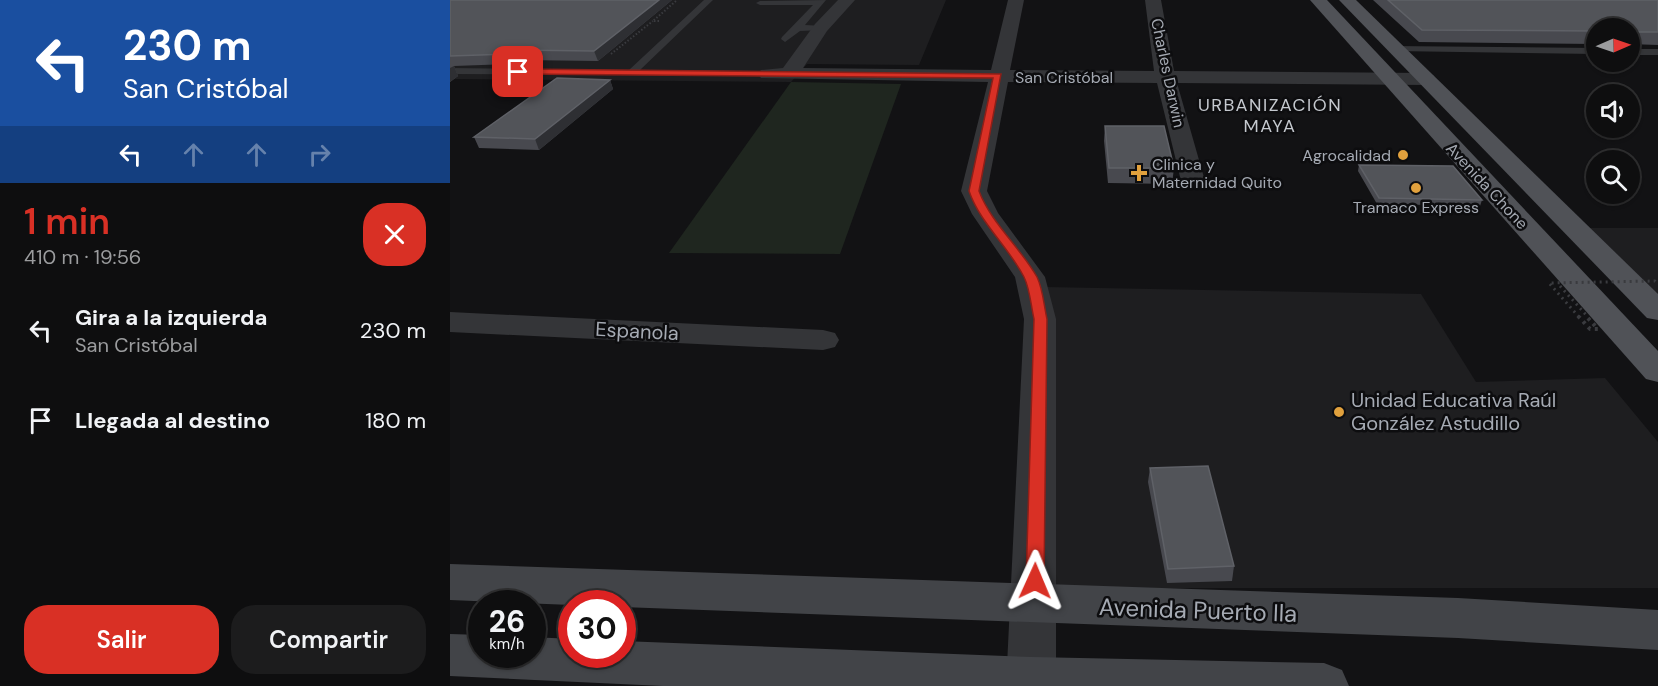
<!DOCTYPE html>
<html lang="es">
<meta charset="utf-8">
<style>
body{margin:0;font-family:"DM Sans",sans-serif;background:#1c1c1d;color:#f1f3f6;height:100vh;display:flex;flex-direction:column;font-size:22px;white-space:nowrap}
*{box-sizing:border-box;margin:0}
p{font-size:20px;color:#9b9c9e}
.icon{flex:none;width:33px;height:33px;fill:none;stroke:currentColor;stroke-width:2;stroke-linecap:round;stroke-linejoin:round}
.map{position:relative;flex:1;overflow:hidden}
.side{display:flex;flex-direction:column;background:#0e0e0f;width:450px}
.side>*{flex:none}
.guide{background:#1a4fa0;color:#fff;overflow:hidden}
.needle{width:39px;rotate:88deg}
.buttons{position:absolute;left:1136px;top:18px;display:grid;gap:12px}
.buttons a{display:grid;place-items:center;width:54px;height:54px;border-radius:50%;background:#0e0e0f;box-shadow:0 2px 4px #0004,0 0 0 2px #2e2e2f;font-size:30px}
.speed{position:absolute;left:18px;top:590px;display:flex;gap:12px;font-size:30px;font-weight:700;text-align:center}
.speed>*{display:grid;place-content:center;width:78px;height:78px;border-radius:50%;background:#0e0e0f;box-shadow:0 2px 4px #0004,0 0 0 2px #2e2e2f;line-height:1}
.speed small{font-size:15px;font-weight:400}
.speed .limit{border:9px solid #d22;background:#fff;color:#111}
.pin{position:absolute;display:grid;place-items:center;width:51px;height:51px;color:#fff;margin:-26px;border-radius:12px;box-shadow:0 3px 9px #0006}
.me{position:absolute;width:66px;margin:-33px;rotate:1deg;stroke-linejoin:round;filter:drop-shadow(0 0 4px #0008)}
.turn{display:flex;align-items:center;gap:21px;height:126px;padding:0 24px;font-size:27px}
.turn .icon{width:78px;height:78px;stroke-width:2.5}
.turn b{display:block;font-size:42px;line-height:51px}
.lanes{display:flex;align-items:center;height:57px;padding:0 24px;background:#0003;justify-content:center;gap:30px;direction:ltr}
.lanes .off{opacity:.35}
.round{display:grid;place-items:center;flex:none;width:63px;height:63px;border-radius:24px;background:#1c1c1d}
.overview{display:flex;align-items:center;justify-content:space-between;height:102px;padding:0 24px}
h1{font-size:36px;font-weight:600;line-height:45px;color:#d93025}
.action{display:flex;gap:12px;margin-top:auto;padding:12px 24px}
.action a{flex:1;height:69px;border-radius:24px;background:#d93025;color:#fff;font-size:24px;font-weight:600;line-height:69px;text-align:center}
.action a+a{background:#1c1c1d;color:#f1f3f6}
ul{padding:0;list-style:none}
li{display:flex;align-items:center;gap:18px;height:90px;padding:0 24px}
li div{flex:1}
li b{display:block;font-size:22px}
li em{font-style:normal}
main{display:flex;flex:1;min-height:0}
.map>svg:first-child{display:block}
</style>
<main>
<section class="side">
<div class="guide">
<div class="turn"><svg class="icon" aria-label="left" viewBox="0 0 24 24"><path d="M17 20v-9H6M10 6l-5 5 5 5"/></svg><div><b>230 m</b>San Cristóbal</div></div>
<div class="lanes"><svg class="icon" aria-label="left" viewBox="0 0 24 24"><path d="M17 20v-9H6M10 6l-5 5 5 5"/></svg><svg class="icon off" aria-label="ahead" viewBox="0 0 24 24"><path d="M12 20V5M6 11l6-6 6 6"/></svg><svg class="icon off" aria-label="ahead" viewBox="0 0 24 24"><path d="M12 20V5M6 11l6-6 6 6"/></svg><svg class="icon off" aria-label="right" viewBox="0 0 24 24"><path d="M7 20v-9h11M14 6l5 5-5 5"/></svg></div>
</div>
<div class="overview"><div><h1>1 min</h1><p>410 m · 19:56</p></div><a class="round" style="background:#d93025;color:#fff"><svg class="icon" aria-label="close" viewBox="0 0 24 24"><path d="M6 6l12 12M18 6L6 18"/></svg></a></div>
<ul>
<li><svg class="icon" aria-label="left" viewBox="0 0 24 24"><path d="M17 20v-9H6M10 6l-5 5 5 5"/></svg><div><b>Gira a la izquierda</b><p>San Cristóbal</p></div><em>230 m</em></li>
<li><svg class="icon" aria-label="arrive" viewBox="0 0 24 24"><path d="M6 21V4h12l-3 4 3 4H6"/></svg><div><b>Llegada al destino</b></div><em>180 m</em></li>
</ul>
<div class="action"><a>Salir</a><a>Compartir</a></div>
</section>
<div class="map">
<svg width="1208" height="686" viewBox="0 0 1208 686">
<rect width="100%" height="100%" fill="#121214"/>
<!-- built -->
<g fill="#1e1e20">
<path d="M0,0h496l-27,65 -112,-1 -16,18 -341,-3z"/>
<path d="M1135,228h73v73z"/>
<path d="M595,287l376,7 55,88 129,-4 53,64v146h-614z"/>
</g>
<!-- green -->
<path fill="#1f261f" d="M341,82l110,2 -61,170 -171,-1z"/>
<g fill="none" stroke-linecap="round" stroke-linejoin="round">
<!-- path -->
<g stroke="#3a3b3f" stroke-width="2" stroke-dasharray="1.5 2" stroke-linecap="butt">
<path d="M209,21h-6l24,-21"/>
<path d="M161,54l42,-33"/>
</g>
<!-- lane -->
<g fill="#343538" fill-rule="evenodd">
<path d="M254,0h9l-73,70 128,1 3,1v4l-321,-2v-6l179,2z"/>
<path d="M376,0l-21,25 19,1v4l-24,1 -15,11 -4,-3 1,-2 31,-32h-53l-4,-2 4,-2z"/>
<path d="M941,46l205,2v6l-202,-3 -3,-1z"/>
<rect x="1179" y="49" width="29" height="6"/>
</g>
<!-- street -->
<g fill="#343538" fill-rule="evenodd">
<path d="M388,0h17l-28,31 -24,37 188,2 17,-70h16l-14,70 144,1 -9,-71h16l13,71 252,2 7,2 3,4 -3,4 -7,2 -249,-2 28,98 -3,5 -9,2 -9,-2 -3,-5 -24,-98 -149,-1 -21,109 11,22 47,64 11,42v367h-50l18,-367 -9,-42 -43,-63 -11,-23 27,-109 -227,-4 -3,-4 3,-4 22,-2 32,-44z"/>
<path d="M0,312l373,18 12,3 4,7 -4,7 -12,3 -373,-18z"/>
</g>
<!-- secondary -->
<g fill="#424448" fill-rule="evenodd">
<path d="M0,564l1008,34 200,12v40l-200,-12 -836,-31v-4h-50v2l-122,-5z"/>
<path d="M0,634l32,1v19h50v-17l40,2v15h50v-13l410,16 292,6 18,7 7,16h-686l-213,-10z"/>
</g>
<!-- primary -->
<g fill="#505257" fill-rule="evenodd">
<path d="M860,0h17l331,351v31l-12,-3z"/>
<path d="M889,0h17l302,294v26l-11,-2z"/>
</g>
<!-- path-bridge-far1 -->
<g stroke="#3a3b3f" stroke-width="3" stroke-dasharray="2 4" stroke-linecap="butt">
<path d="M1110,286l28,31"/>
<path d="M1129,317l-30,-34 106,-2 3,3"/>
</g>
<!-- path-bridge -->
<path stroke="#3a3b3f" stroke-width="4" stroke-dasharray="3 4.5" stroke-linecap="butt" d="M1128,316l12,13h8l-12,-13"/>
</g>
<!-- wall -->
<g fill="#48494f">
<path d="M0,0h222l-74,61 -78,-1 -7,4 -59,2 4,10 -8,6z"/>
<path d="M923,0h285v45l-29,-1v-16h-33v16l-177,-2z"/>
<path d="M160,80l3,9 -74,61 -60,-2 -5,-11z"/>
<path d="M655,126l69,42 -2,16 -64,-1 -4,-42z"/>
<path d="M909,165l123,35 -2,6 -103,-2 -19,-33z"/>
<path d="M700,468l84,98 -2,15 -65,2 -19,-101z"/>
</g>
<!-- shaded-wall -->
<g fill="#2e2f33">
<path d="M209,0h13l-74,61 -4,-10z"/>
<path d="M66,50l4,10 -7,4 -3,-10z"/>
<path d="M4,66l4,10 -8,6v-14z"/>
<path d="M160,80l3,9 -74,61 -4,-11z"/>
</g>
<!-- building -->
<g fill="#525459" stroke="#5f6167" stroke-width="1.5">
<path d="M0,0h209l-65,51 -78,-1 -6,4 -60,2z"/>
<path d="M938,0h270v32h-29v-4h-33v3l-174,-1z"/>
<path d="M107,78l53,2 -75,59 -61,-2z"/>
<path d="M655,126h59l10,42h-65z"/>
<path d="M909,165l94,1 29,34 -103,-2z"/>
<path d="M758,466l26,100 -66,3 -18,-101z"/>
</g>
<!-- route -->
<path fill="#d93025" stroke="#8d1f18" stroke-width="1.5" d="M68,69l483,5 -22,117c12,32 41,56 58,86 6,12 7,29 10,42l-3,262 -2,6 -7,2 -6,-2 -3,-6 8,-262c-3,-13 -4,-30 -10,-42 -16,-31 -44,-54 -55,-86l24,-113 -478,-4z"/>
<!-- markers -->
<g fill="#e1a13d" stroke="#0d0d0f" stroke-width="2">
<circle cx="953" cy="155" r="6"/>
<path d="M686 164h6v6h6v6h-6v6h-6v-6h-6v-6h6z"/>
<circle cx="966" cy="188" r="6"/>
<circle cx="889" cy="412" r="6"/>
</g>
<g text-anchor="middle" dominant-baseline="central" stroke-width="5" stroke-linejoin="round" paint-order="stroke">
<!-- far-street labels -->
<g font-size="16" fill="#a5aab3" stroke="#0d0d0f">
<text transform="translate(718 73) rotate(78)">Charles Darwin</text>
<text x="614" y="77">San Cristóbal</text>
<text transform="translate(1037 186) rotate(47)">Avenida Chone</text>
</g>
<!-- far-poi labels -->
<g font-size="16" fill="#a5aab3" stroke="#0d0d0f" text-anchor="end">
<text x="941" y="155">Agrocalidad</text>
<text x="702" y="164" text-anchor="start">Clinica y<tspan x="702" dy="18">Maternidad Quito</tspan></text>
<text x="966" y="207" text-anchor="middle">Tramaco Express</text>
</g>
<!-- far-neighbourhood labels -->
<g font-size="18" letter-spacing="1.5" fill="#c5c9cf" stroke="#0d0d0f">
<text x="820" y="105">URBANIZACIÓN<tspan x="820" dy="21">MAYA</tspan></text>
</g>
<!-- street labels -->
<g font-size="20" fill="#a5aab3" stroke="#0d0d0f">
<text transform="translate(187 331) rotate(3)">Espanola</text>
</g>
<!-- poi labels -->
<g font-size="20" fill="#a5aab3" stroke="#0d0d0f" text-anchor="start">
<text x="901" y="400">Unidad Educativa Raúl<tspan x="901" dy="23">González Astudillo</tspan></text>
</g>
<!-- near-street labels -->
<g font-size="24" fill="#a5aab3" stroke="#0d0d0f">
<text transform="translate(748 610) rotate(2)">Avenida Puerto Ila</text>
</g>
</g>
</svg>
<div class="buttons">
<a><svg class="needle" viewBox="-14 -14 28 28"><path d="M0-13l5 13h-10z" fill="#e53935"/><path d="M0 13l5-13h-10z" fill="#9b9c9e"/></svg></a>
<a><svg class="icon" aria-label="sound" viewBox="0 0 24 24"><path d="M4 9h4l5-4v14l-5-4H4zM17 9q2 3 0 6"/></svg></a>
<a><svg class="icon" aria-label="search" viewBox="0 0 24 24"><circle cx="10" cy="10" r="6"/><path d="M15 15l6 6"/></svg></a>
</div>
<div class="speed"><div>26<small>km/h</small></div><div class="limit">30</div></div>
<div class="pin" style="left:68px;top:72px;background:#d93025"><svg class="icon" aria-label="arrive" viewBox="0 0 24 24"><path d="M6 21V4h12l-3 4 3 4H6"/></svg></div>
<svg class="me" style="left:585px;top:581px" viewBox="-20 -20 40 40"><path d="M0-17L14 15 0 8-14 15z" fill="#d93025" stroke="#fff" stroke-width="4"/></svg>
</div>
</main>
